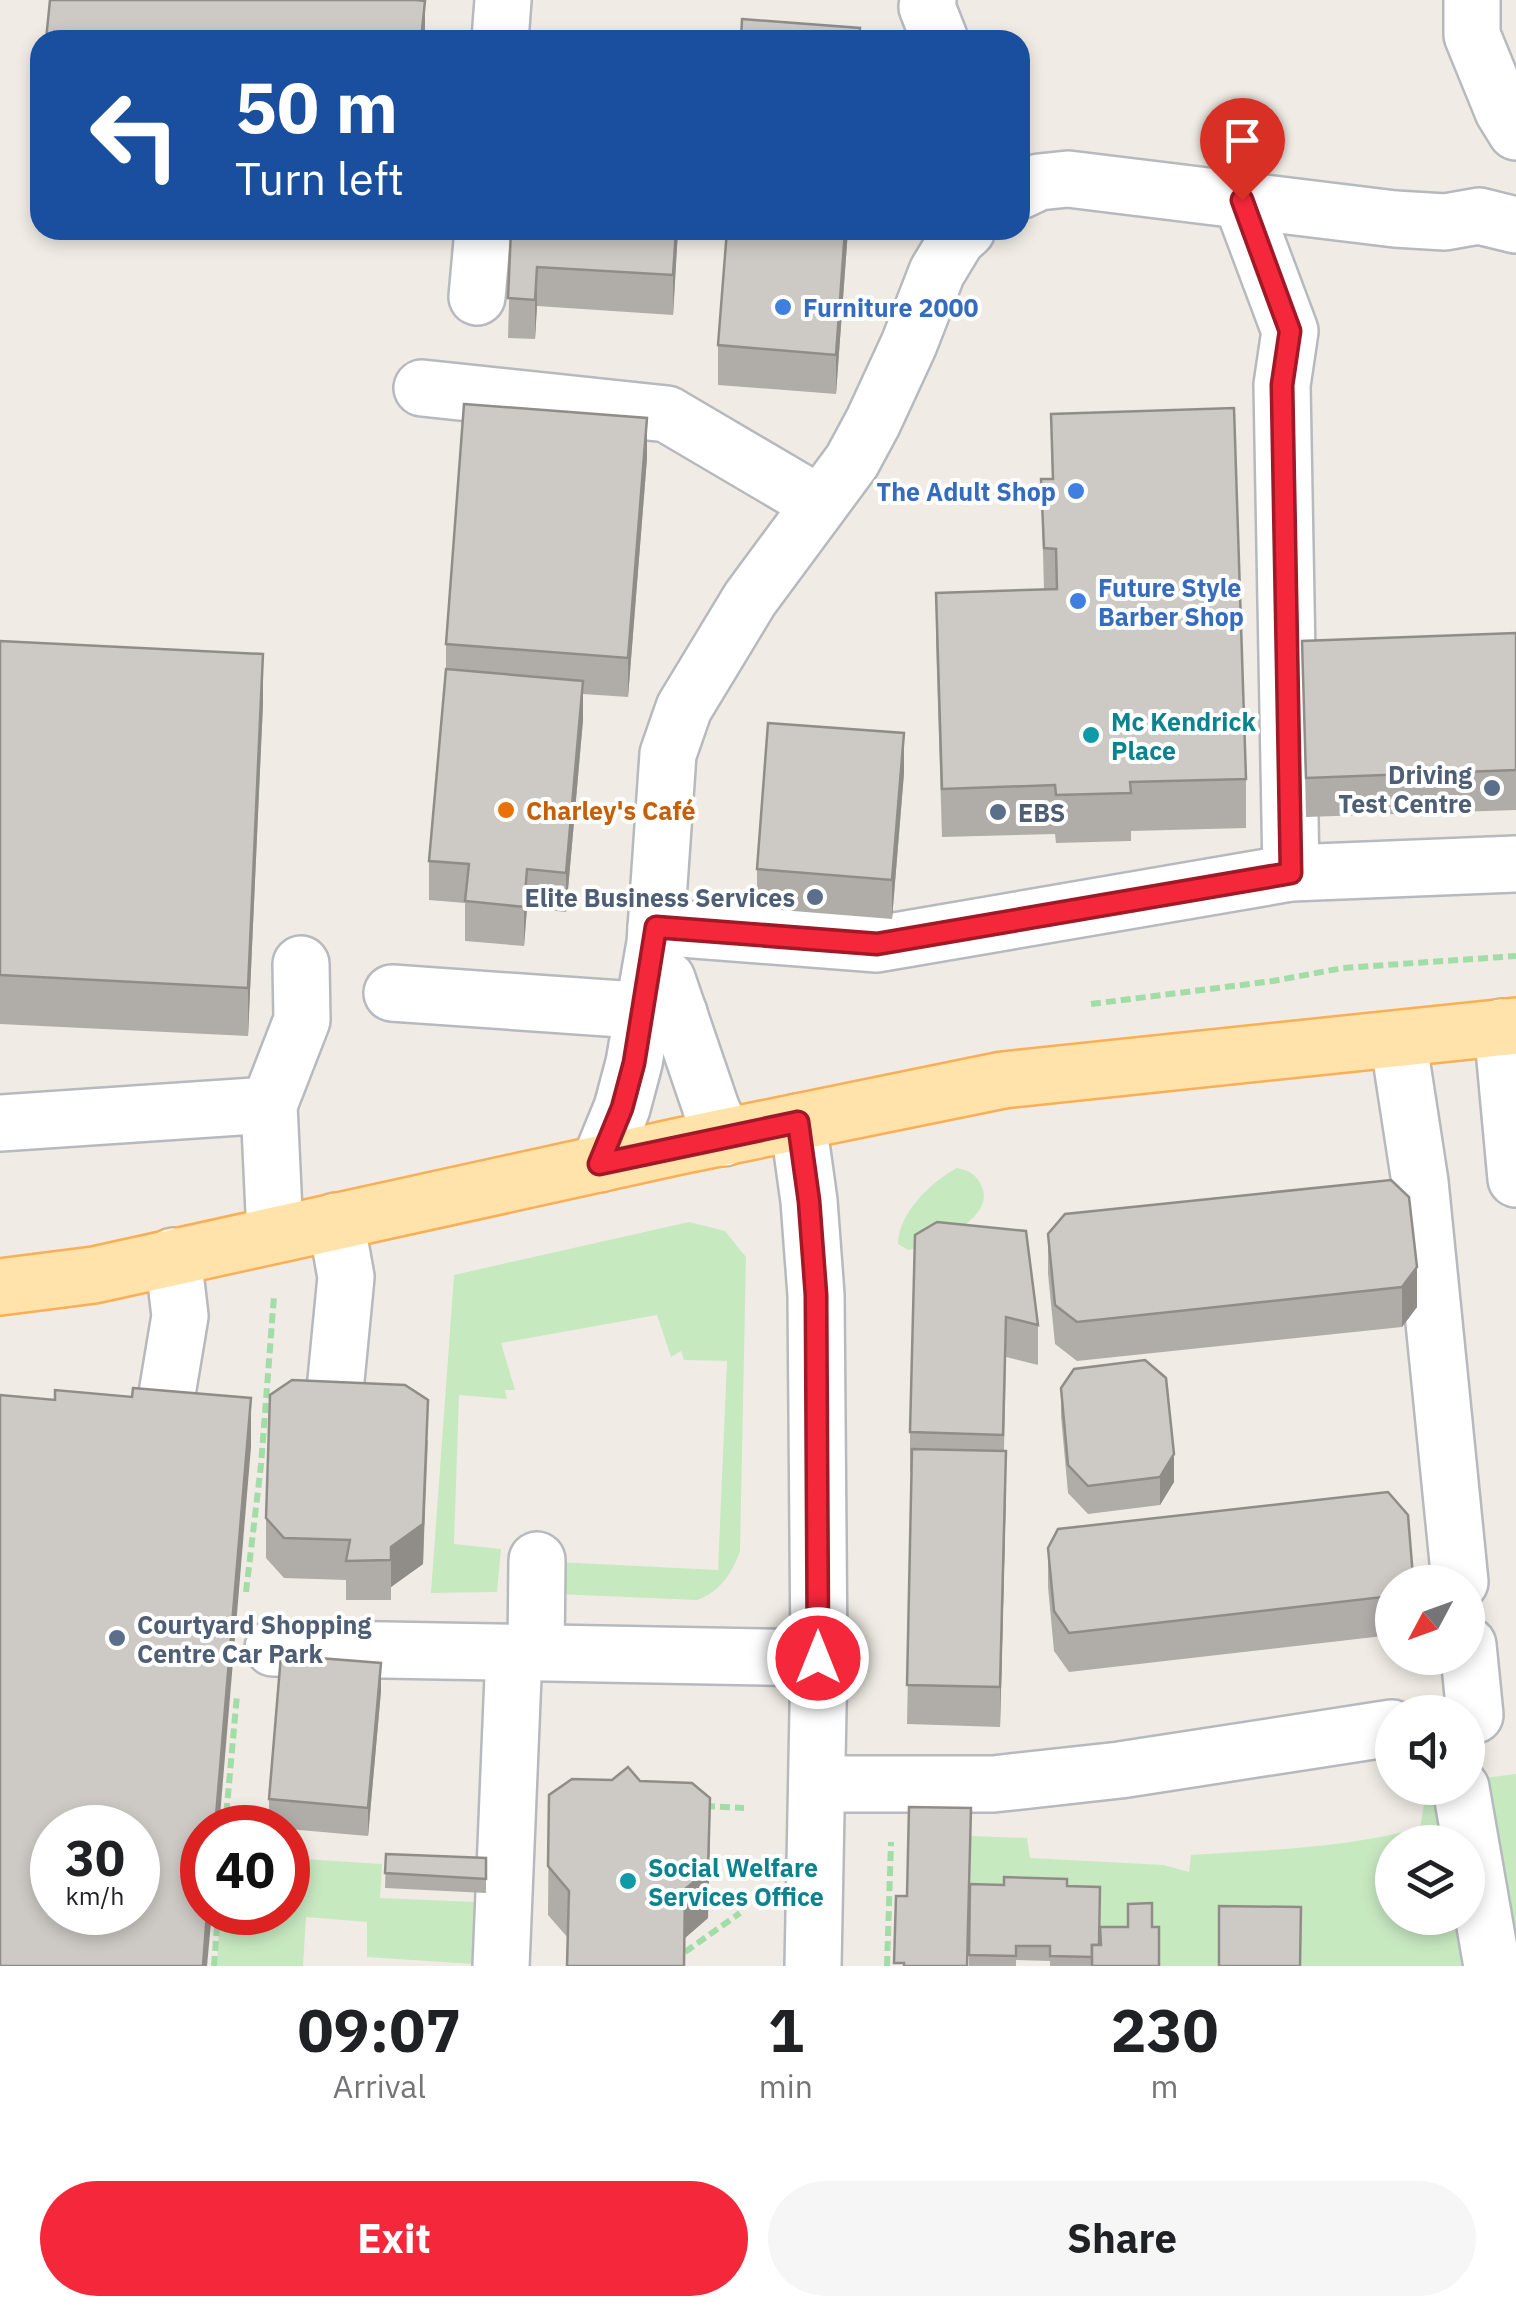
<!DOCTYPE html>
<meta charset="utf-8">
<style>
body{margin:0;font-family:"IBM Plex Sans",sans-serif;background:#f6f6f6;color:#202124;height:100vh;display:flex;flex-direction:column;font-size:38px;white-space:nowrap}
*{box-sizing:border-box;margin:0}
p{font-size:32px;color:#757577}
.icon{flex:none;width:55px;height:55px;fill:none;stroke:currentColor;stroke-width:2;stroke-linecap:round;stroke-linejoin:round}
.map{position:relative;height:1966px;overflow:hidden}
.drawer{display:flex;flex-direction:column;background:#fff;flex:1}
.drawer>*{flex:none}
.banner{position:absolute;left:30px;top:30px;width:1000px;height:210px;border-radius:30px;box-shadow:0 5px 15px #0003;background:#1a4fa0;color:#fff;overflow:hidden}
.needle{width:65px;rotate:229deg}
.buttons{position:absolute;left:1375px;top:1565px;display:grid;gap:20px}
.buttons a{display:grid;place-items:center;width:110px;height:110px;border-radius:50%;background:#fff;box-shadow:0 5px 15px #0003;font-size:50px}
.speed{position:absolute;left:30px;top:1805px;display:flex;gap:20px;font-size:50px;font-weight:700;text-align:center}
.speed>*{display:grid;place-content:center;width:130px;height:130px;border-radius:50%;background:#fff;box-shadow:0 5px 15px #0003;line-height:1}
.speed small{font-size:25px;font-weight:400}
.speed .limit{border:15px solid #d22;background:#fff;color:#111}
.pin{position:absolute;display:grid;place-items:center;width:85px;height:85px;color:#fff;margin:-102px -42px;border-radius:50% 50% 50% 0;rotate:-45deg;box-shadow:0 0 10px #0007}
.pin .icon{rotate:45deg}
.me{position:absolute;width:110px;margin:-55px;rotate:0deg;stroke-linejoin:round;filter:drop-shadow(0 0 8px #0008)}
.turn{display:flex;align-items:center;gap:35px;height:210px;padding:0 40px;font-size:45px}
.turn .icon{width:130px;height:130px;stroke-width:2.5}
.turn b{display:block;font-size:70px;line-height:85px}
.eta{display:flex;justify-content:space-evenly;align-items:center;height:170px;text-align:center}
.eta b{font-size:60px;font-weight:800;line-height:70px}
.button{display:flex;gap:20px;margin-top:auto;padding:20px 40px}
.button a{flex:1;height:115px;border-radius:60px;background:#f5273b;color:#fff;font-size:40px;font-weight:800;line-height:115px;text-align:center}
.button a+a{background:#f6f6f6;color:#202124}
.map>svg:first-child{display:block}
</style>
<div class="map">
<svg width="1516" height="1966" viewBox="0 0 1516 1966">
<rect width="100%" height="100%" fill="#f0ece5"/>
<!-- green -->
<g fill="#c7e9c0" fill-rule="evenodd">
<path d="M957,1168c12,2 20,7 25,19 13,33 -49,57 -74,63l-10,-6c0,-31 34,-63 59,-76z"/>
<path d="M689,1222l36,9 21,26 -6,294c-7,21 -21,42 -43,49l-142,-6 2,-32 161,8 9,-209 -43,-1 -3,-9 -10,6 -14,-42 -156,28 14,47h-10l2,9 -48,-4 -5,149 47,5 -4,43 -66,1 23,-318z"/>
<path d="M1516,1774v192h-357l-59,-11 -1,-53 -129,-3 1,-63 56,2 3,20 134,7 25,7 2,-17c77,-5 154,-7 229,-27l7,-40h41v-8zM1392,1842h76v76h-76z"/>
<path d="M288,1858l94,6 -2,34 96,4 15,16 -1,33 -17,13 -106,-7v-35l-61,-5 -3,49h-86l3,-53 68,-1z"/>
</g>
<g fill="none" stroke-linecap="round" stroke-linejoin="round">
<defs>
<g id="minor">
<path d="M928,0l-1,7 13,33"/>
<path d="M1472,0v35l31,76 13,21"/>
<path d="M500,40l3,-40"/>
<path d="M1020,191l19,-9 29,-3 327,40 50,3 34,-6 37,9"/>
<path d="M1241,200l49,131 -8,54 9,488"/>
<path d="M477,297l6,-67"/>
<path d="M422,388l245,26 153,90"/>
<path d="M656,927l221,17 414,-71 225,-9"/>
<path d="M667,979l44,129 13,30"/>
<path d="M392,993l287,20"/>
<path d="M1502,1027l14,152"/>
<path d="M1398,1039l22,143 40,400"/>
<path d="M798,1122l11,79 7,94 3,363 -6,308"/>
<path d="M0,1123l269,-18"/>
<path d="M599,1164l23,-56 12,-45 21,-120 13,-189 16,-46 66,-109 102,-138 21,-39 36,-78 28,-72 20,-33 10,-9"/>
<path d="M275,1234l-6,-129 33,-85 -1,-56"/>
<path d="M333,1411l13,-134 -10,-56"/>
<path d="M161,1430l19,-114 -7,-60"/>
<path d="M1468,1645l7,70"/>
<path d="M273,1648l546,10"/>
<path d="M536,1652l1,-92"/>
<path d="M817,1784h176l127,-14 272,-42"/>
<path d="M1461,1788l31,178"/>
<path d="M501,1966l13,-314"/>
</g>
<path id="major" d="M0,1287l94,-12 586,-129 323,-66 513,-54"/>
</defs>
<!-- minor casing -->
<use href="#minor" stroke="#b6b9bd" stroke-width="60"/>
<!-- major casing -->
<use href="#major" stroke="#fbae54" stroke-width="60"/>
<!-- path -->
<g stroke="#a2dca7" stroke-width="6" stroke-dasharray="10 5" stroke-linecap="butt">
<path d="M1091,1004l182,-23 70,-13 173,-12"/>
<path d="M246,1592l15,-127 13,-169"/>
<path d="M705,1806l39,2"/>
<path d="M225,1828l12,-133"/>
<path d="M685,1952l55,-39"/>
<path d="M214,1966l4,-54"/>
<path d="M887,1966l4,-124"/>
</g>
<!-- minor -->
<use href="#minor" stroke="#fff" stroke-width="55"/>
<!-- major -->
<use href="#major" stroke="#ffe3ab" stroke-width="55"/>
</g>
<!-- wall -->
<g fill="#b0ada9">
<path d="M40,102v77h-3v-49z"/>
<path d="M511,230h167l-5,85 -136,-9 -2,33 -27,-1z"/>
<path d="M727,230h121l-12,164 -118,-9v-40z"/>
<path d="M1051,414l195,365v49l-115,3v10l-75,2 -1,-9 -113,3 -6,-195v-49l108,-3 -3,-111h11z"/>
<path d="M647,458l-19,239 -45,-3v26l-17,192 -39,-4 -3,38 -59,-5v-38l-36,-3v-39l17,-192v-25z"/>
<path d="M1516,633v177l-210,7 -4,-176z"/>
<path d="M0,641l263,62 -15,333 -248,-12z"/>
<path d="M904,773l-12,146 -135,-11v-39z"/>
<path d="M1391,1180l26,127 -15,20 -325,34 -22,-17 -7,-70v-40z"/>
<path d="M915,1235l123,90v40l-32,-8 -2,94 2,39 -6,237 -93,-3 5,-252h-2v-40z"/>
<path d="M1061,1388l113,94 -14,23 -72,9 -20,-21 -7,-77z"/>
<path d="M428,1440l-5,124 -32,23v13h-45v-20l-62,-2 -18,-20v-40z"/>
<path d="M1048,1548l365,34h-21v53l-323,37 -15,-21 -6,-64z"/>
<path d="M381,1691l-13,145 -80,-7v-1l-19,-1v-28z"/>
<path d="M640,1781l70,66 -2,71 -23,20 -1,28h-117l1,-28 -20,-23 1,-120z"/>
<path d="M386,1854l100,4v35l-101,-5z"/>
<path d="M970,1884l97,2 32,59 1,-18h52l7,39h-109v-5l-34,-1v6h-47z"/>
</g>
<!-- shaded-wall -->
<g fill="#908d89">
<path d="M425,1v39h-4z"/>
<path d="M676,230h2l-5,85v-40z"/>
<path d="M845,230h3l-12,164v-39z"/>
<path d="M537,267v39l-2,33v-39z"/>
<path d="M647,418v40l-19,239v-39z"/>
<path d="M263,654v49l-15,333v-48z"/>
<path d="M583,681v39l-17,192v-39z"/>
<path d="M904,733v40l-12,146v-39z"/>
<path d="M527,869v39l-3,38v-39z"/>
<path d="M1417,1267v40l-15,20v-40z"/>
<path d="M251,1398v49l-32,381h-4z"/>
<path d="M428,1400l-5,164 -32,23v13v-53z"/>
<path d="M1006,1451v39l-6,237v-40z"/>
<path d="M1174,1454v28l-14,23v-28z"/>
<path d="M381,1663v28l-13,145v-28z"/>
<path d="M710,1798l-2,120 -23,20 -1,28 1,-77z"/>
<path d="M207,1912h5l-5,54h-4z"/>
</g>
<!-- building -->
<g fill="#cdc9c4" stroke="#908d89" stroke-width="2.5" fill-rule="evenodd">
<path d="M50,0h366l9,1 -4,39h-375z"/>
<path d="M742,19l118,9 -1,12h-118z"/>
<path d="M40,102v28h-3z"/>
<path d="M511,230h165l-3,45 -136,-8 -2,33 -27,-2z"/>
<path d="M727,230h118l-9,125 -118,-10z"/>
<path d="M464,404l183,14 -19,240 -182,-14z"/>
<path d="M1234,408l12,371 -116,3 1,11 -75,2 -1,-10 -113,4 -6,-196 121,-4 -1,-40 -12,-1 -3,-69h12l-2,-65z"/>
<path d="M1516,633v137l-210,8 -4,-137z"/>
<path d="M0,641l263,13 -15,334 -248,-13z"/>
<path d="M446,669l137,12 -17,192 -39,-4 -3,38 -59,-6 4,-37 -40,-3z"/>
<path d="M768,723l136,10 -12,147 -135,-11z"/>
<path d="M1391,1180l18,17 8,70 -15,20 -325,35 -22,-17 -7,-71 17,-20z"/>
<path d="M937,1222l89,9 12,94 -32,-8 -3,118 -93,-3 5,-197z"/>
<path d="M1145,1360l21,18 8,76 -14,23 -72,9 -20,-21 -7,-77 13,-19z"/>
<path d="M292,1380l113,5 23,15 -5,124 -32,23v13l-45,1 4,-21 -66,-2 -18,-20 4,-123z"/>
<path d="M133,1388l118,10 -36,430h-13v84h5l-4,54h-203v-571l55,5v-10l77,7zM52,1828h86v84h-86z"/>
<path d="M912,1449l94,2 -6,236 -93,-2z"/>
<path d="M1388,1492l20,23 5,62 -4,5h-17v14l-323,37 -15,-22 -6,-63 10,-19z"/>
<path d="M281,1655l100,8 -13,145 -99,-9z"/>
<path d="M628,1767l12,14 52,2 18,15 -2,72 -23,19 -1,77h-117l2,-75 -21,-25 1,-71 23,-16 40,1z"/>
<path d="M909,1807l62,1 -4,158h-63v-3h-10l2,-67h11z"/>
<path d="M386,1854l100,4v21l-101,-6z"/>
<path d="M1004,1877l63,2v7l33,1 -1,58h-7v12l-42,-1v-10h-34v10l-47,-1 1,-71 34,1z"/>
<path d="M1152,1903v24h7v39h-67v-21h9l-1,-18h28v-23z"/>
<path d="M1219,1906l82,1 -1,59h-81z"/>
</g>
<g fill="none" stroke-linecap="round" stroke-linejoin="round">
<defs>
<path id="route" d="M818,1658l-2,-363 -7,-94 -11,-79 -199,42 23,-56 12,-45 22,-136 221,17 414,-71 -9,-488 8,-54 -48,-131"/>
</defs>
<!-- route casing -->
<use href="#route" stroke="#9f1926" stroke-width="25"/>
<!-- route -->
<use href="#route" stroke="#f5273b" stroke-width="18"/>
</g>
<!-- markers -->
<g fill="#3f7fe0" stroke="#fff" stroke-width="4">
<circle cx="783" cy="307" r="10"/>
<circle cx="1076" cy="491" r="10"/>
<circle cx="1078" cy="601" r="10"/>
</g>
<g fill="#0f9aa8" stroke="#fff" stroke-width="4">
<circle cx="1091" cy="735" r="10"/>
<circle cx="628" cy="1881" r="10"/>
</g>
<g fill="#5c6f8a" stroke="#fff" stroke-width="4">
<circle cx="1492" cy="788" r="10"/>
<circle cx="998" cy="812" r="10"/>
<circle cx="815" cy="897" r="10"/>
<circle cx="117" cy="1638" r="10"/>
</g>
<circle fill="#e8710a" stroke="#fff" stroke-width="4" cx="506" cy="810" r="10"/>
<g text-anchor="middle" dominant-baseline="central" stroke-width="8" stroke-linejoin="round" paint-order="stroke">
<!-- shop labels -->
<g font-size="25" font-weight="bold" fill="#366cbe" stroke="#fff" text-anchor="start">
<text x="803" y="307">Furniture 2000</text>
<text x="1056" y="491" text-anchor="end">The Adult Shop</text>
<text x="1098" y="587">Future Style<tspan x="1098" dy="29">Barber Shop</tspan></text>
</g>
<!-- culture labels -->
<g font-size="25" font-weight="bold" fill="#0d838f" stroke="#fff" text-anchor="start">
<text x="1111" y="721">Mc Kendrick<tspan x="1111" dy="29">Place</tspan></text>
<text x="648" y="1867">Social Welfare<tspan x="648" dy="29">Services Office</tspan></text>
</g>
<!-- service labels -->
<g font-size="25" font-weight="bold" fill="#4e5e75" stroke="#fff" text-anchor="end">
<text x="1472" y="774">Driving<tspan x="1472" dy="29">Test Centre</tspan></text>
<text x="1018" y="812" text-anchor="start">EBS</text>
<text x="795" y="897">Elite Business Services</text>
<text x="137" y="1624" text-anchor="start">Courtyard Shopping<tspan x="137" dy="29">Centre Car Park</tspan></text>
</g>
<!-- food labels -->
<g font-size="25" font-weight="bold" fill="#c56008" stroke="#fff" text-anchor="start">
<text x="526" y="810">Charley's Café</text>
</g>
</g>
</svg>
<div class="buttons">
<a><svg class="needle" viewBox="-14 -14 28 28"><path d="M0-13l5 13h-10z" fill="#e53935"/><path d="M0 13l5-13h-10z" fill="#757577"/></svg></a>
<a><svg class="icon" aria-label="sound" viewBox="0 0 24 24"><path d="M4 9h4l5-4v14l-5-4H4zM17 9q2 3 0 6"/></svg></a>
<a><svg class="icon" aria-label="layers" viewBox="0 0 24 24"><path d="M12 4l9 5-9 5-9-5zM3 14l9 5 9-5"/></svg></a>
</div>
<div class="speed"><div>30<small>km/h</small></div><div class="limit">40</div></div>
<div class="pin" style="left:1242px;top:200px;background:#d93025"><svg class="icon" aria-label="arrive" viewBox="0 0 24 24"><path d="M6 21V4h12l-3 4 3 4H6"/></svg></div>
<svg class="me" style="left:818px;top:1658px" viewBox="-20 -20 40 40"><circle r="17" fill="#f5273b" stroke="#fff" stroke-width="3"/><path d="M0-11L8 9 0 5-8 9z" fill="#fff"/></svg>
<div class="banner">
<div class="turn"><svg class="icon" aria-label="left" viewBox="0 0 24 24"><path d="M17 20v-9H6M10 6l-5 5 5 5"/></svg><div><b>50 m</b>Turn left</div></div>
</div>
</div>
<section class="drawer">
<div class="eta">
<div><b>09:07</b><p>Arrival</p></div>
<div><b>1</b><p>min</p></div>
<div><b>230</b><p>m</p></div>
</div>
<div class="button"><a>Exit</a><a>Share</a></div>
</section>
